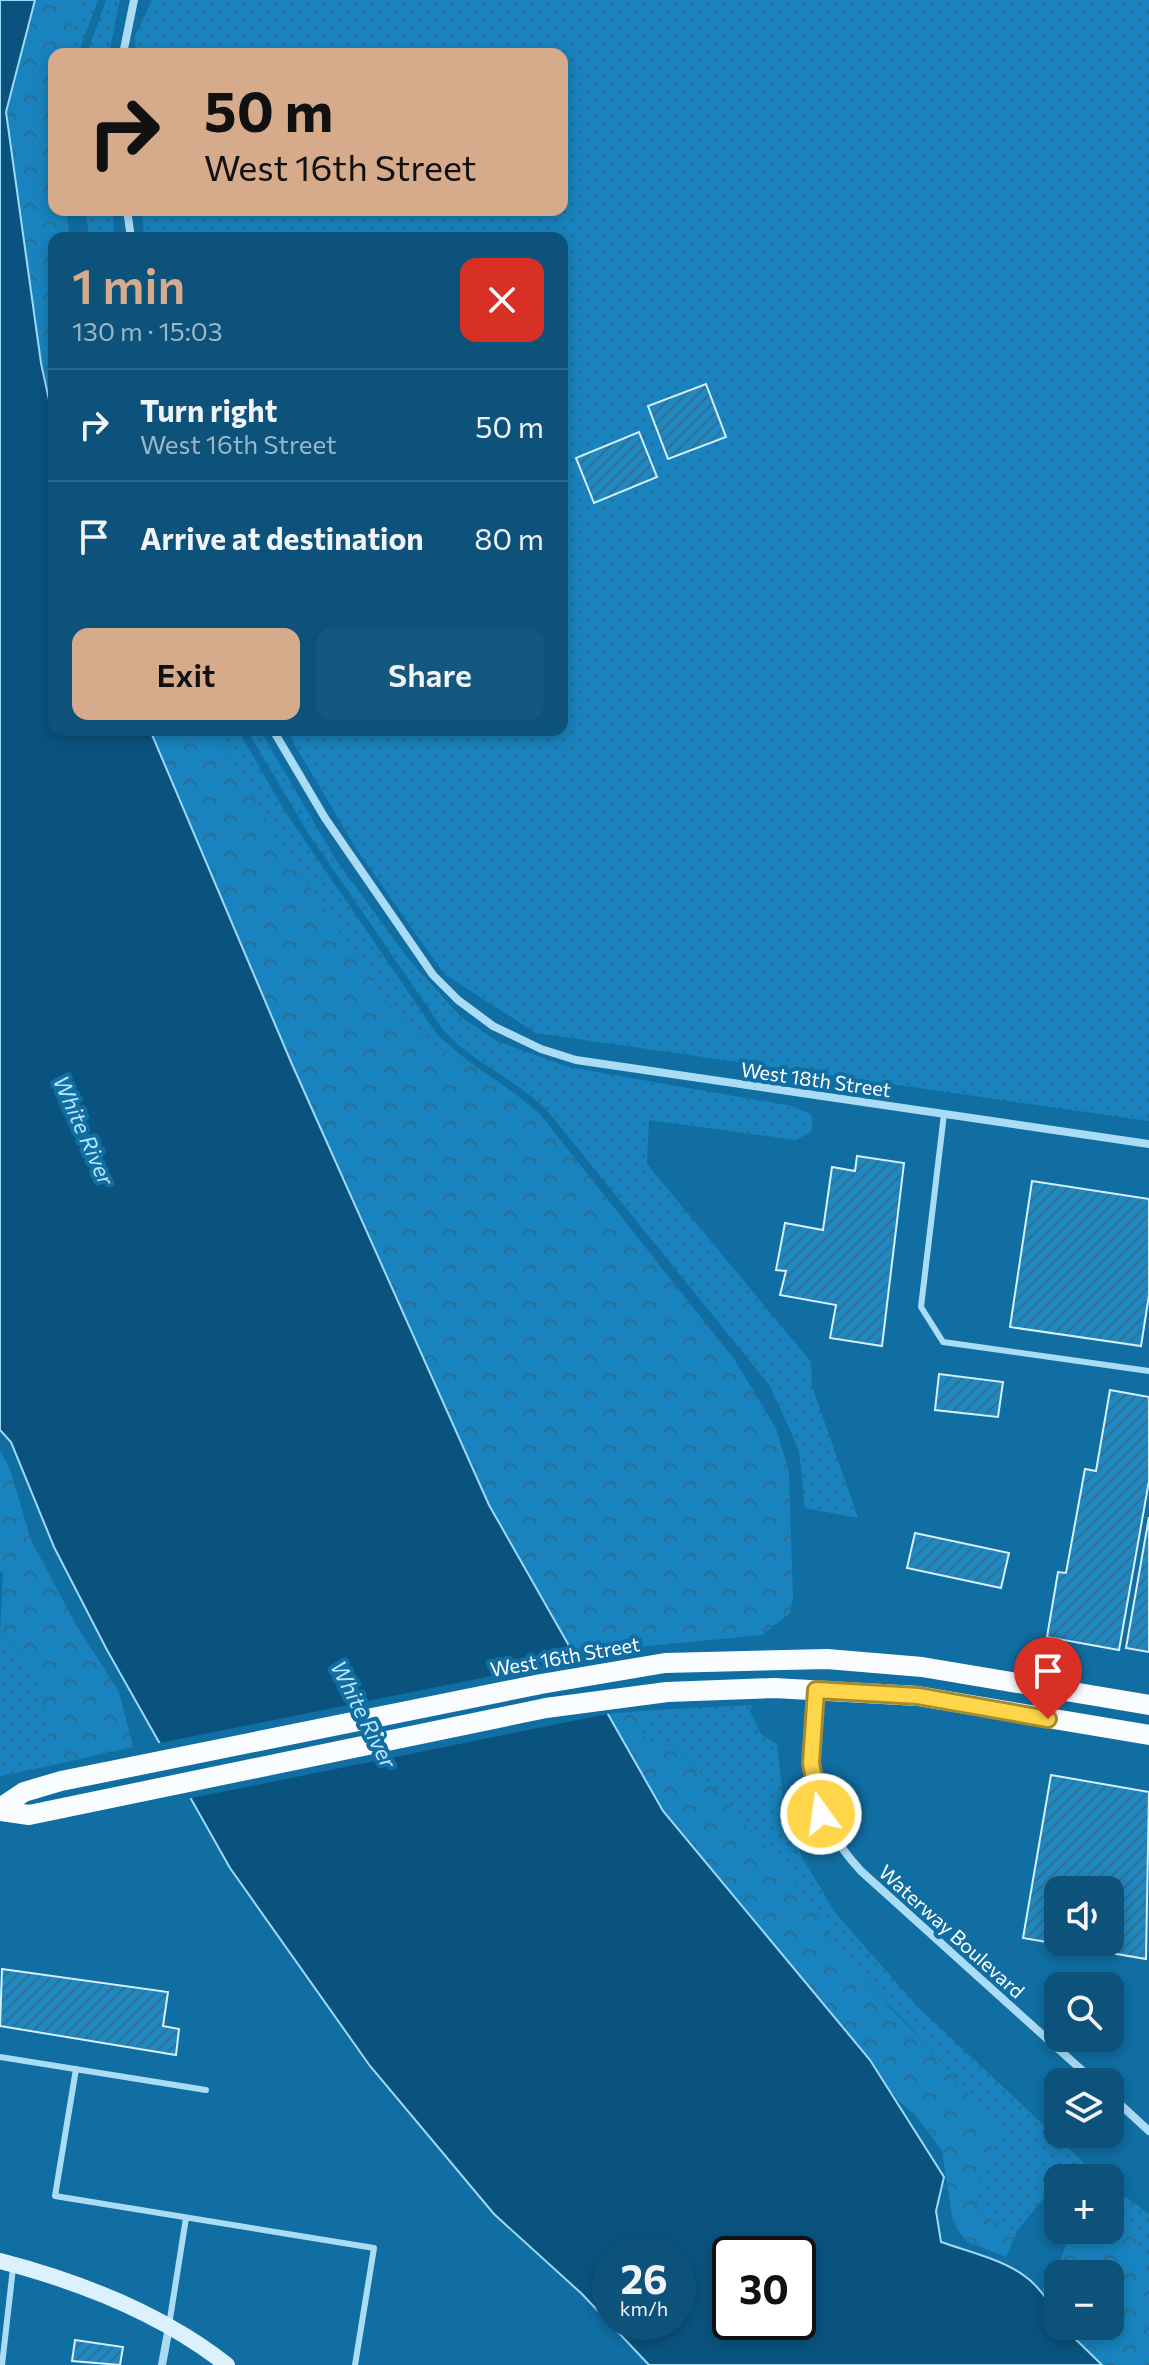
<!DOCTYPE html>
<meta charset="utf-8">
<style>
body{margin:0;font-family:Commissioner,sans-serif;background:#15587f;color:#f1f3f6;height:100vh;display:flex;flex-direction:column;font-size:30px;white-space:nowrap}
*{box-sizing:border-box;margin:0}
p{font-size:26px;color:#9ab6c7}
.icon{flex:none;width:44px;height:44px;fill:none;stroke:currentColor;stroke-width:2;stroke-linecap:round;stroke-linejoin:round}
.map{position:relative;flex:1;overflow:hidden}
.drawer{position:absolute;left:48px;top:232px;width:520px;height:504px;display:flex;flex-direction:column;background:#0c527a;border-radius:16px;box-shadow:0 4px 12px #0003}
.drawer>*{flex:none}
.hud{position:absolute;left:48px;top:48px;width:520px;height:168px;border-radius:16px;box-shadow:0 4px 12px #0003;background:#d6ab8b;color:#111;overflow:hidden}
.buttons{position:absolute;left:1044px;top:1876px;display:grid;gap:16px}
.buttons a{display:grid;place-items:center;width:80px;height:80px;border-radius:16px;background:#0c527a;box-shadow:0 4px 12px #0003;font-size:40px}
.speed{position:absolute;left:592px;top:2236px;display:flex;gap:16px;font-size:40px;font-weight:700;text-align:center}
.speed>*{display:grid;place-content:center;width:104px;height:104px;border-radius:50%;background:#0c527a;box-shadow:0 4px 12px #0003;line-height:1}
.speed small{font-size:20px;font-weight:400}
.speed .limit{border:4px solid #111;border-radius:12px;background:#fff;color:#111}
.pin{position:absolute;display:grid;place-items:center;width:68px;height:68px;color:#fff;margin:-82px -34px;border-radius:50% 50% 50% 0;rotate:-45deg;box-shadow:0 0 8px #0007}
.pin .icon{rotate:45deg}
.me{position:absolute;width:88px;margin:-44px;rotate:346deg;stroke-linejoin:round;filter:drop-shadow(0 0 6px #0008)}
.turn{display:flex;align-items:center;gap:28px;height:168px;padding:0 24px;font-size:36px}
.turn .icon{width:104px;height:104px;stroke-width:2.5}
.turn b{display:block;font-size:56px;line-height:68px}
.round{display:grid;place-items:center;flex:none;width:84px;height:84px;border-radius:16px;background:#15587f}
.head{display:flex;align-items:center;justify-content:space-between;height:136px;padding:0 24px}
h1{font-size:48px;font-weight:600;line-height:60px;color:#d6ab8b}
.button{display:flex;gap:16px;margin-top:auto;padding:16px 24px}
.button a{flex:1;height:92px;border-radius:16px;background:#d6ab8b;color:#111;font-size:32px;font-weight:600;line-height:92px;text-align:center}
.button a+a{background:#15587f;color:#f1f3f6}
ul{padding:0;list-style:none}
li{display:flex;align-items:center;gap:24px;height:112px;padding:0 24px;border-top:2px solid #2c698b}
li div{flex:1}
li b{display:block;font-size:30px}
li em{font-style:normal}
.map>svg:first-child{display:block}
</style>
<div class="map">
<svg width="1149" height="2365" viewBox="0 0 1149 2365">
<defs>
<pattern id="grass-dots" width="8" height="8" patternUnits="userSpaceOnUse" patternTransform="scale(2)"><rect width="8" height="8" fill="#1883be"/><path d="M2 2h.1M6 6h.1" fill="none" stroke="#2d6d90" stroke-width="1.8" stroke-linecap="round"/></pattern>
<pattern id="forest-crowns" width="20" height="18" patternUnits="userSpaceOnUse" patternTransform="scale(2)"><rect width="20" height="18" fill="#1883be"/><path d="M2 6a3 3 0 1 1 6 0M12 15a3 3 0 1 1 6 0" fill="none" stroke="#2d6d90"/></pattern>
<pattern id="building-hatch" width="6" height="6" patternUnits="userSpaceOnUse" patternTransform="scale(2)"><rect width="6" height="6" fill="#1e88c2"/><path d="M-1 1l2-2M0 6l6-6M5 7l2-2" fill="none" stroke="#307093"/></pattern>
</defs>
<rect width="100%" height="100%" fill="#106ea3"/>
<!-- grass -->
<g fill="url(#grass-dots)">
<path d="M82,0h16l-20,54h-10l2,-21z"/>
<path d="M106,0h14l-11,54h-22z"/>
<path d="M152,0h997v1121l-613,-88 -92,-59 -87,-124 -71,-120h276v-492h-418l-2,-28h420v-156h-426l-1,-18z"/>
<path d="M86,210h26l3,28h-26z"/>
<path d="M214,730h24l46,80 153,224c31,31 70,50 103,80l-36,-28 -64,-38 -50,-41 -119,-178z"/>
<path d="M247,730h13l76,130 74,101 51,56 36,24 71,26 224,39 20,9v16l-16,9 -147,-20 -2,44 164,198 1,24 46,132 -53,-10 -6,-58 -29,-64 -224,-277c-32,-31 -76,-47 -104,-81l-135,-197z"/>
<path d="M0,1633c37,36 53,82 48,133l-48,10z"/>
<path d="M752,1705l-2,6 11,23 16,10 6,54 7,28 12,31 34,57 82,93 182,171 -27,-16 -56,69c-74,-21 -27,-53 -20,-98l-85,-104 -64,-66 -55,-84 -116,-133 -32,-7 -3,-11 11,-18z"/>
<path d="M1110,2185l39,29v67l-32,-86z"/>
</g>
<!-- forest -->
<g fill="url(#forest-crowns)">
<path d="M35,0h47l-12,33 -2,21h-14v156h12l4,28h-16v185l-13,-60 -35,-251z"/>
<path d="M150,730h64l57,99 119,178 50,41 64,38 36,28 194,245 42,69 13,44 4,125 -3,16 -28,22 -155,15 -30,9 -88,-154 -198,-443z"/>
<path d="M0,1451l10,18 21,71 44,83 44,69 14,55 -85,19c5,-51 -11,-97 -48,-133l3,-60 -3,-1z"/>
<path d="M653,1710l-11,18 3,11 32,7 116,133 55,84 92,97 58,73c-8,45 -55,77 19,98l-11,26 -40,-16 -13,-18 -11,-73 -27,-35 -24,-21 -21,-34 -207,-249 -55,-97z"/>
<path d="M1110,2189l7,5 24,54 8,33v84h-47l-40,-39h48v-52h-52v48l-6,-7 -10,-26 13,-14 16,-45h39z"/>
</g>
<!-- water -->
<path fill="#0a537f" stroke="#9ddaf9" stroke-width="2" fill-rule="evenodd" d="M0,0h35l-29,112 35,251 13,60v307h96l141,332 198,443 174,306 207,249 74,117 -8,34 5,31c52,18 101,25 117,84h4l40,39h-453l-67,-71 -88,-80 -124,-148 -140,-198 -123,-218 -53,-103 -43,-105 -11,-12zM610,2254h68v68h-68zM730,2254h68v68h-68z"/>
<!-- pier -->
<path fill="#106ea3" d="M581,1658l31,55 -425,86 -32,-55z"/>
<!-- building -->
<g fill="url(#building-hatch)" stroke="#d4f0fe" stroke-width="2" fill-rule="evenodd">
<path d="M706,384l20,53 -58,22 -20,-53z"/>
<path d="M639,432l18,45 -63,26 -18,-45z"/>
<path d="M857,1156l47,7 -22,183 -52,-8 6,-33 -56,-10 6,-24 -10,-1 9,-47 38,7 9,-63 23,4z"/>
<path d="M1032,1181l117,18v96l-8,51 -131,-19z"/>
<path d="M939,1374l64,8 -5,35 -63,-7z"/>
<path d="M1110,1390l39,7v84l-30,169 -72,-13 11,-65 8,1 19,-104 11,2z"/>
<path d="M1149,1517v135l-23,-4z"/>
<path d="M915,1533l94,20 -8,35 -94,-20z"/>
<path d="M1051,1775l98,17 -3,167 -123,-21zM1058,1890h52v52h-52z"/>
<path d="M2,1969l166,23 -5,34 16,3 -3,26 -176,-29z"/>
<path d="M75,2340l48,7 -3,18 -48,-4z"/>
</g>
<g fill="none" stroke-linecap="round" stroke-linejoin="round">
<!-- lane -->
<g stroke="#abdcf6" stroke-width="6">
<path d="M944,1114l-23,193 22,35 206,29"/>
<path d="M0,2057l206,33"/>
<path d="M76,2069l-21,127 319,52 -19,117"/>
<path d="M169,2325l17,-107"/>
<path d="M2,2365l11,-97"/>
</g>
<!-- street -->
<g stroke="#abdcf6" stroke-width="8">
<path d="M123,54l11,-54"/>
<path d="M127,210l4,28"/>
<path d="M273,730l52,88 108,157 25,25 35,26 48,23 35,11 573,84"/>
<path d="M816,1690c-7,75 -10,122 45,181l234,211"/>
<path d="M1110,2095l39,36"/>
<path d="M162,2365l7,-38"/>
</g>
<!-- secondary -->
<path stroke="#dcf1fe" stroke-width="16" d="M0,2261c81,21 161,52 227,104"/>
<!-- primary -->
<g stroke="#fafdff" stroke-width="20">
<path d="M0,1808l24,-16 37,-11 480,-97 124,-21 162,-4 95,8 227,38"/>
<path d="M0,1811l29,4 517,-107 121,-16 107,-4 144,8 231,39"/>
</g>
</g>
<g fill="none" stroke-linecap="round" stroke-linejoin="round">
<defs>
<path id="route" d="M821,1814l-10,-51 5,-73 102,6 130,23"/>
</defs>
<!-- route casing -->
<use href="#route" stroke="#a68a30" stroke-width="20"/>
<!-- route -->
<use href="#route" stroke="#ffd54a" stroke-width="14"/>
</g>
<g text-anchor="middle" dominant-baseline="central" stroke-width="8" stroke-linejoin="round" paint-order="stroke">
<!-- street labels -->
<g font-size="20" fill="#fff" stroke="#106ea3">
<text transform="translate(816 1079) rotate(8)">West 18th Street</text>
<text transform="translate(565 1656) rotate(-10)">West 16th Street</text>
<text transform="translate(952 1931) rotate(42)">Waterway Boulevard</text>
</g>
<!-- water labels -->
<g font-size="22" font-style="italic" fill="#b8e4fc" stroke="#106ea3">
<text transform="translate(84 1130) rotate(66)">White River</text>
<text transform="translate(364 1714) rotate(63)">White River</text>
</g>
</g>
</svg>
<div class="buttons">
<a><svg class="icon" aria-label="sound" viewBox="0 0 24 24"><path d="M4 9h4l5-4v14l-5-4H4zM17 9q2 3 0 6"/></svg></a>
<a><svg class="icon" aria-label="search" viewBox="0 0 24 24"><circle cx="10" cy="10" r="6"/><path d="M15 15l6 6"/></svg></a>
<a><svg class="icon" aria-label="layers" viewBox="0 0 24 24"><path d="M12 4l9 5-9 5-9-5zM3 14l9 5 9-5"/></svg></a>
<a>+</a>
<a>−</a>
</div>
<div class="speed"><div>26<small>km/h</small></div><div class="limit">30</div></div>
<div class="pin" style="left:1048px;top:1719px;background:#d93025"><svg class="icon" aria-label="arrive" viewBox="0 0 24 24"><path d="M6 21V4h12l-3 4 3 4H6"/></svg></div>
<svg class="me" style="left:821px;top:1814px" viewBox="-20 -20 40 40"><circle r="17" fill="#ffd54a" stroke="#fff" stroke-width="3"/><path d="M0-11L8 9 0 5-8 9z" fill="#fff"/></svg>
<div class="hud">
<div class="turn"><svg class="icon" aria-label="right" viewBox="0 0 24 24"><path d="M7 20v-9h11M14 6l5 5-5 5"/></svg><div><b>50 m</b>West 16th Street</div></div>
</div>
<section class="drawer">
<div class="head"><div><h1>1 min</h1><p>130 m · 15:03</p></div><a class="round" style="background:#d93025;color:#fff"><svg class="icon" aria-label="close" viewBox="0 0 24 24"><path d="M6 6l12 12M18 6L6 18"/></svg></a></div>
<ul>
<li><svg class="icon" aria-label="right" viewBox="0 0 24 24"><path d="M7 20v-9h11M14 6l5 5-5 5"/></svg><div><b>Turn right</b><p>West 16th Street</p></div><em>50 m</em></li>
<li><svg class="icon" aria-label="arrive" viewBox="0 0 24 24"><path d="M6 21V4h12l-3 4 3 4H6"/></svg><div><b>Arrive at destination</b></div><em>80 m</em></li>
</ul>
<div class="button"><a>Exit</a><a>Share</a></div>
</section>
</div>
